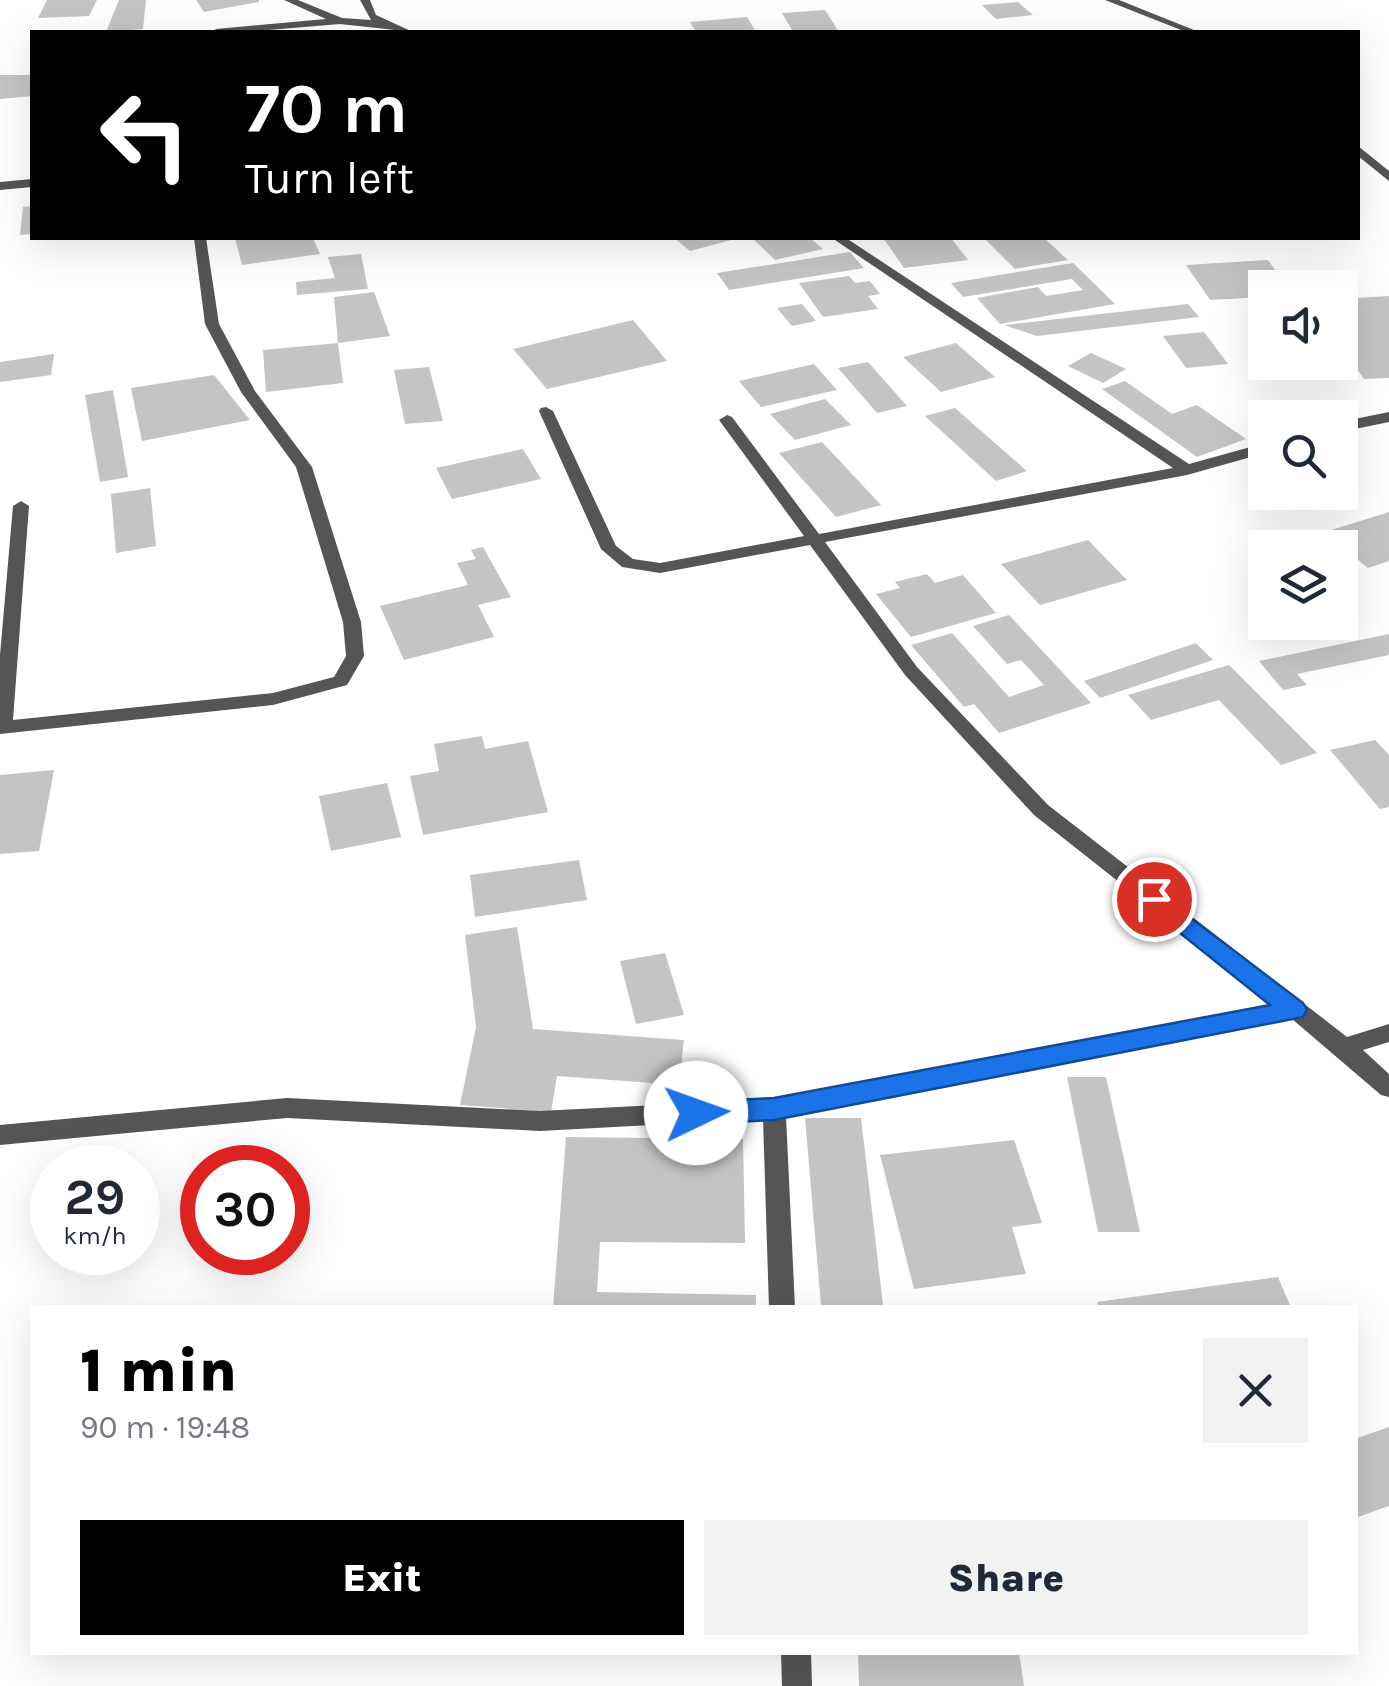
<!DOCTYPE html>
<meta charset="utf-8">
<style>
body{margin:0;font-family:Karla,sans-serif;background:#f2f2f3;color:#1f2937;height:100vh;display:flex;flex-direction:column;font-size:38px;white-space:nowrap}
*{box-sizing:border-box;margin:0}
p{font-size:32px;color:#747a83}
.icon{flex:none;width:55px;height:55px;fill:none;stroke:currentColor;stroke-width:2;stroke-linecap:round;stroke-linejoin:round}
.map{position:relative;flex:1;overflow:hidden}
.drawer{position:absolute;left:30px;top:1305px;width:1328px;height:350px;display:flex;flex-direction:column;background:#fff;border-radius:0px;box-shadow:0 10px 40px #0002}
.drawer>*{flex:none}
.hud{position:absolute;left:30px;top:30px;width:1330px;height:210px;border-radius:0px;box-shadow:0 10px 40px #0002;background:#000;color:#fff;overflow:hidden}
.controls{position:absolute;left:1248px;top:270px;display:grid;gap:20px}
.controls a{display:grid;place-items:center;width:110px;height:110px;border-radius:0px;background:#fff;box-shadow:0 10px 40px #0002;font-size:50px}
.speed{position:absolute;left:30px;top:1145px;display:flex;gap:20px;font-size:50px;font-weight:700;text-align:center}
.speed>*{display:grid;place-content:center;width:130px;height:130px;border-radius:50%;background:#fff;box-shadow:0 10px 40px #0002;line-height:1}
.speed small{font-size:25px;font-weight:400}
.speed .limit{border:15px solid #d22;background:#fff;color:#111}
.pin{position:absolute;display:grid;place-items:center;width:85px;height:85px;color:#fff;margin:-42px;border:5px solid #fff;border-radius:50%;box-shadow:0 2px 10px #0007}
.me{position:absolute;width:110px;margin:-55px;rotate:87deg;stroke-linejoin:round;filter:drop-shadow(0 0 8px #0008)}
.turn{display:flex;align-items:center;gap:35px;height:210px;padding:0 50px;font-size:45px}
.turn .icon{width:130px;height:130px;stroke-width:2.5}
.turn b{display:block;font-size:70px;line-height:85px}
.round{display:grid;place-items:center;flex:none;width:105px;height:105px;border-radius:0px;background:#f2f2f3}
.headline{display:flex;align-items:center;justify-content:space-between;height:170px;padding:0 50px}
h1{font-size:60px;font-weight:800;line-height:75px;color:#000}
.button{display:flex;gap:20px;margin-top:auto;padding:20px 50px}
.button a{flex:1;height:115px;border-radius:0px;background:#000;color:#fff;font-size:40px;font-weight:800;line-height:115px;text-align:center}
.button a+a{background:#f2f2f3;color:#1f2937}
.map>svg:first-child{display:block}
</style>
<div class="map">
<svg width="1389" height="1686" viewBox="0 0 1389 1686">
<rect width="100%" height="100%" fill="#fff"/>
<!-- building -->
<g fill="#c4c4c4">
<path d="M47,0h50l-8,16 -51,2z"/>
<path d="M119,0h27l-3,29 -37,3z"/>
<path d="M196,0h63v2l-55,10z"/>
<path d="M1018,2l15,13 -37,4 -14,-14z"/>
<path d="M825,10l14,22h-46l-11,-19z"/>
<path d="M747,17l9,15h-60l-6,-10z"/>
<path d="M0,75h32v21l-32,3z"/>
<path d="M32,206v28l-12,1 3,-28z"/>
<path d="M235,238h78l7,16 -78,11z"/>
<path d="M674,238h61v1l-45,12z"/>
<path d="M760,238h50l13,11 -48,11 -22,-21z"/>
<path d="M883,238h68l17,22 -64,8z"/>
<path d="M984,238h60l24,22 -53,9z"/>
<path d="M850,252l14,16 -135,22 -12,-17z"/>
<path d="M361,254l7,35 -71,6 -1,-13 39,-4 -7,-21z"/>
<path d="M1268,260l20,28h-23v9l-55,3 -24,-35z"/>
<path d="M1073,263l42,41 -115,20 -23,-26 61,-11 8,9 37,-6 -11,-11 -109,18 -12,-14z"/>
<path d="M849,276l6,7 15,-2 10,13 -12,2 10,13 -55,8 -24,-34z"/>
<path d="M374,292l16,44 -52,7 -4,-46z"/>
<path d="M1389,296v82l-25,1 -24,-33v-47z"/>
<path d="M802,304l14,17 -24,5 -15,-18z"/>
<path d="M1188,304l11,13 -162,19 -33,-11z"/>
<path d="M633,320l34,41 -120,28 -34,-40z"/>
<path d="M1204,332l24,32 -42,4 -23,-32z"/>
<path d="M338,343l5,40 -77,9 -3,-42z"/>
<path d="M956,343l39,34 -54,15 -38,-35z"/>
<path d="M1091,353l35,16 -23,14 -35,-17z"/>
<path d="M54,354l-3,21 -51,7v-20z"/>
<path d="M868,362l39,44 -30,7 -39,-45z"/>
<path d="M814,364l23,26 -76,17 -22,-26z"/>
<path d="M429,367l14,54 -38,3 -11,-54z"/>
<path d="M214,375l36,45 -108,21 -11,-53z"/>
<path d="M1125,381l47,33 25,-9 49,34 -49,18 -95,-68z"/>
<path d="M113,390l15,87 -28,5 -15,-87z"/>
<path d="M825,399l26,26 -56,15 -25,-26z"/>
<path d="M955,408l72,63 -31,10 -71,-65z"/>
<path d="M822,442l59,63 -45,12 -57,-64z"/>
<path d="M523,449l18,30 -89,20 -16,-31z"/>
<path d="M150,488l6,58 -40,7 -5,-59z"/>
<path d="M1389,512v49l-21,7 -43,-36z"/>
<path d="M1088,540l39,40 -87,25 -39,-41z"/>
<path d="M483,547l28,50 -33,8 16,32 -90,23 -24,-54 88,-21 -11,-22 19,-4 -5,-9z"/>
<path d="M927,574l8,9 28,-8 33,38 -85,24 -35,-43 24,-6 -5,-6z"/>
<path d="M1009,615l82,88 -92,30 -25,-29 -10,3 -53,-62 41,-12 57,64 35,-12 -23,-25 -14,4 -34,-38z"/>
<path d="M1389,634v21l-92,19 10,11 -24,5 -24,-29z"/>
<path d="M1196,643l17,17 -113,38 -16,-17z"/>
<path d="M1229,665l88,88 -36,12 -62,-65 -68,20 -23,-25z"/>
<path d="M482,736l3,13 43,-8 20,71 -125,23 -13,-59 29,-5 -5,-27z"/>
<path d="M1375,740l14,15v52l-9,2 -50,-59z"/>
<path d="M54,770l-15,81 -39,3v-79z"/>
<path d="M387,783l14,54 -70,14 -12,-55z"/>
<path d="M579,860l8,40 -112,17 -5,-42z"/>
<path d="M517,927l16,102 151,11 -5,45 -122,-9 -6,36 -91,-7 16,-78 -11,-92z"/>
<path d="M665,953l19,62 -48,9 -16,-63z"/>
<path d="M1067,1077h39l34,155h-42z"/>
<path d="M805,1118h56l22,187h-62z"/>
<path d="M566,1137l177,2 2,104 -145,-1 -3,50 159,3v13h-203z"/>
<path d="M1014,1140l28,83 -30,4 14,47 -112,15 -34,-134z"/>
<path d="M1278,1277l13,31h-192l-2,-6z"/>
<path d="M1389,1427v79l-34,12v-79z"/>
<path d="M858,1652h161l5,34h-165z"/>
</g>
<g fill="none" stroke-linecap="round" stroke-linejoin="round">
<!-- minor -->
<g fill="#555" fill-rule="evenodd">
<path d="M284,0h14l44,18 29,2 -11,-20h10l6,15 37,17 -73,-8 -94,8h-35l5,-3 110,-10z"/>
<path d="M1105,0h14l80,32h-13z"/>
<path d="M1358,146l31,25v10l-31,-25z"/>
<path d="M32,179v8l-32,3v-8z"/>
<path d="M194,238h12l13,86 36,67 57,76 49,155 3,34 -17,29 -74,20 -273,29v-79l13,-149 8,-5 8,5 -16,214 260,-27 61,-16 12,-21 -3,-34 -47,-155 -55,-75 -36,-68z"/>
<path d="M832,238h14l343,226 76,-21v10l-78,22 -362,67 92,125 131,138 299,232 42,-13v18l-26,8 26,24v23l-8,-2 -89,-76 -506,97 9,192h-26l-6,-189 -223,12 -253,-13 -287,27v-20l287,-27 253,13 234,-12 501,-94 -241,-190 -129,-140 -95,-130 -150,28 -38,-6 -21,-18 -62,-138 2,-3 5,-1 7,4 63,135 17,13 27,4 144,-27 -85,-116 8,-5 5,2 87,117 354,-66z"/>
<path d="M1389,412v10l-49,10v-10z"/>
<path d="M781,1652h30l1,34h-30z"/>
</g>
</g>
<!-- route -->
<path fill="#1a73e8" stroke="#114b97" stroke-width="2.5" d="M1154,890l149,113 4,7 -4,7 -529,103 -78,4 -10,-3 -3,-8 3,-8 10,-3 78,-4 496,-93 -125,-100 -3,-6z"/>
</svg>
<div class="controls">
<a><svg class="icon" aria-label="sound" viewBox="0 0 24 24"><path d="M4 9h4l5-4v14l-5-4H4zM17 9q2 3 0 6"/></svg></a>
<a><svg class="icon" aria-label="search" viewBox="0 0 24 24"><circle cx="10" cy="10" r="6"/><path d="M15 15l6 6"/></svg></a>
<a><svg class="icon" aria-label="layers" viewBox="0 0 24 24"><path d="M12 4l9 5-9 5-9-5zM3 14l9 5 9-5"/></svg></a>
</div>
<div class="speed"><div>29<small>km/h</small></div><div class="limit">30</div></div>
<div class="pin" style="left:1154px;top:899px;background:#d93025"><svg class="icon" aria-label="arrive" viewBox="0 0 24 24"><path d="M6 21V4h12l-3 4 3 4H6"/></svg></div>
<svg class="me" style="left:696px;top:1113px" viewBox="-20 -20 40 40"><circle r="19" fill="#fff"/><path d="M0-13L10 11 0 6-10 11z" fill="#1a73e8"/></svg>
<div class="hud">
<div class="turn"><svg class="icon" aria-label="left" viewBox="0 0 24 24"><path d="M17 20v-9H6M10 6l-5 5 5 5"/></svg><div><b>70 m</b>Turn left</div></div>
</div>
<section class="drawer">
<div class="headline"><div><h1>1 min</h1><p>90 m · 19:48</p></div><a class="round"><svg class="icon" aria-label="close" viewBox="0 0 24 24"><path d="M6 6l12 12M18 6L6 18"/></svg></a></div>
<div class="button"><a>Exit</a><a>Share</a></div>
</section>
</div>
